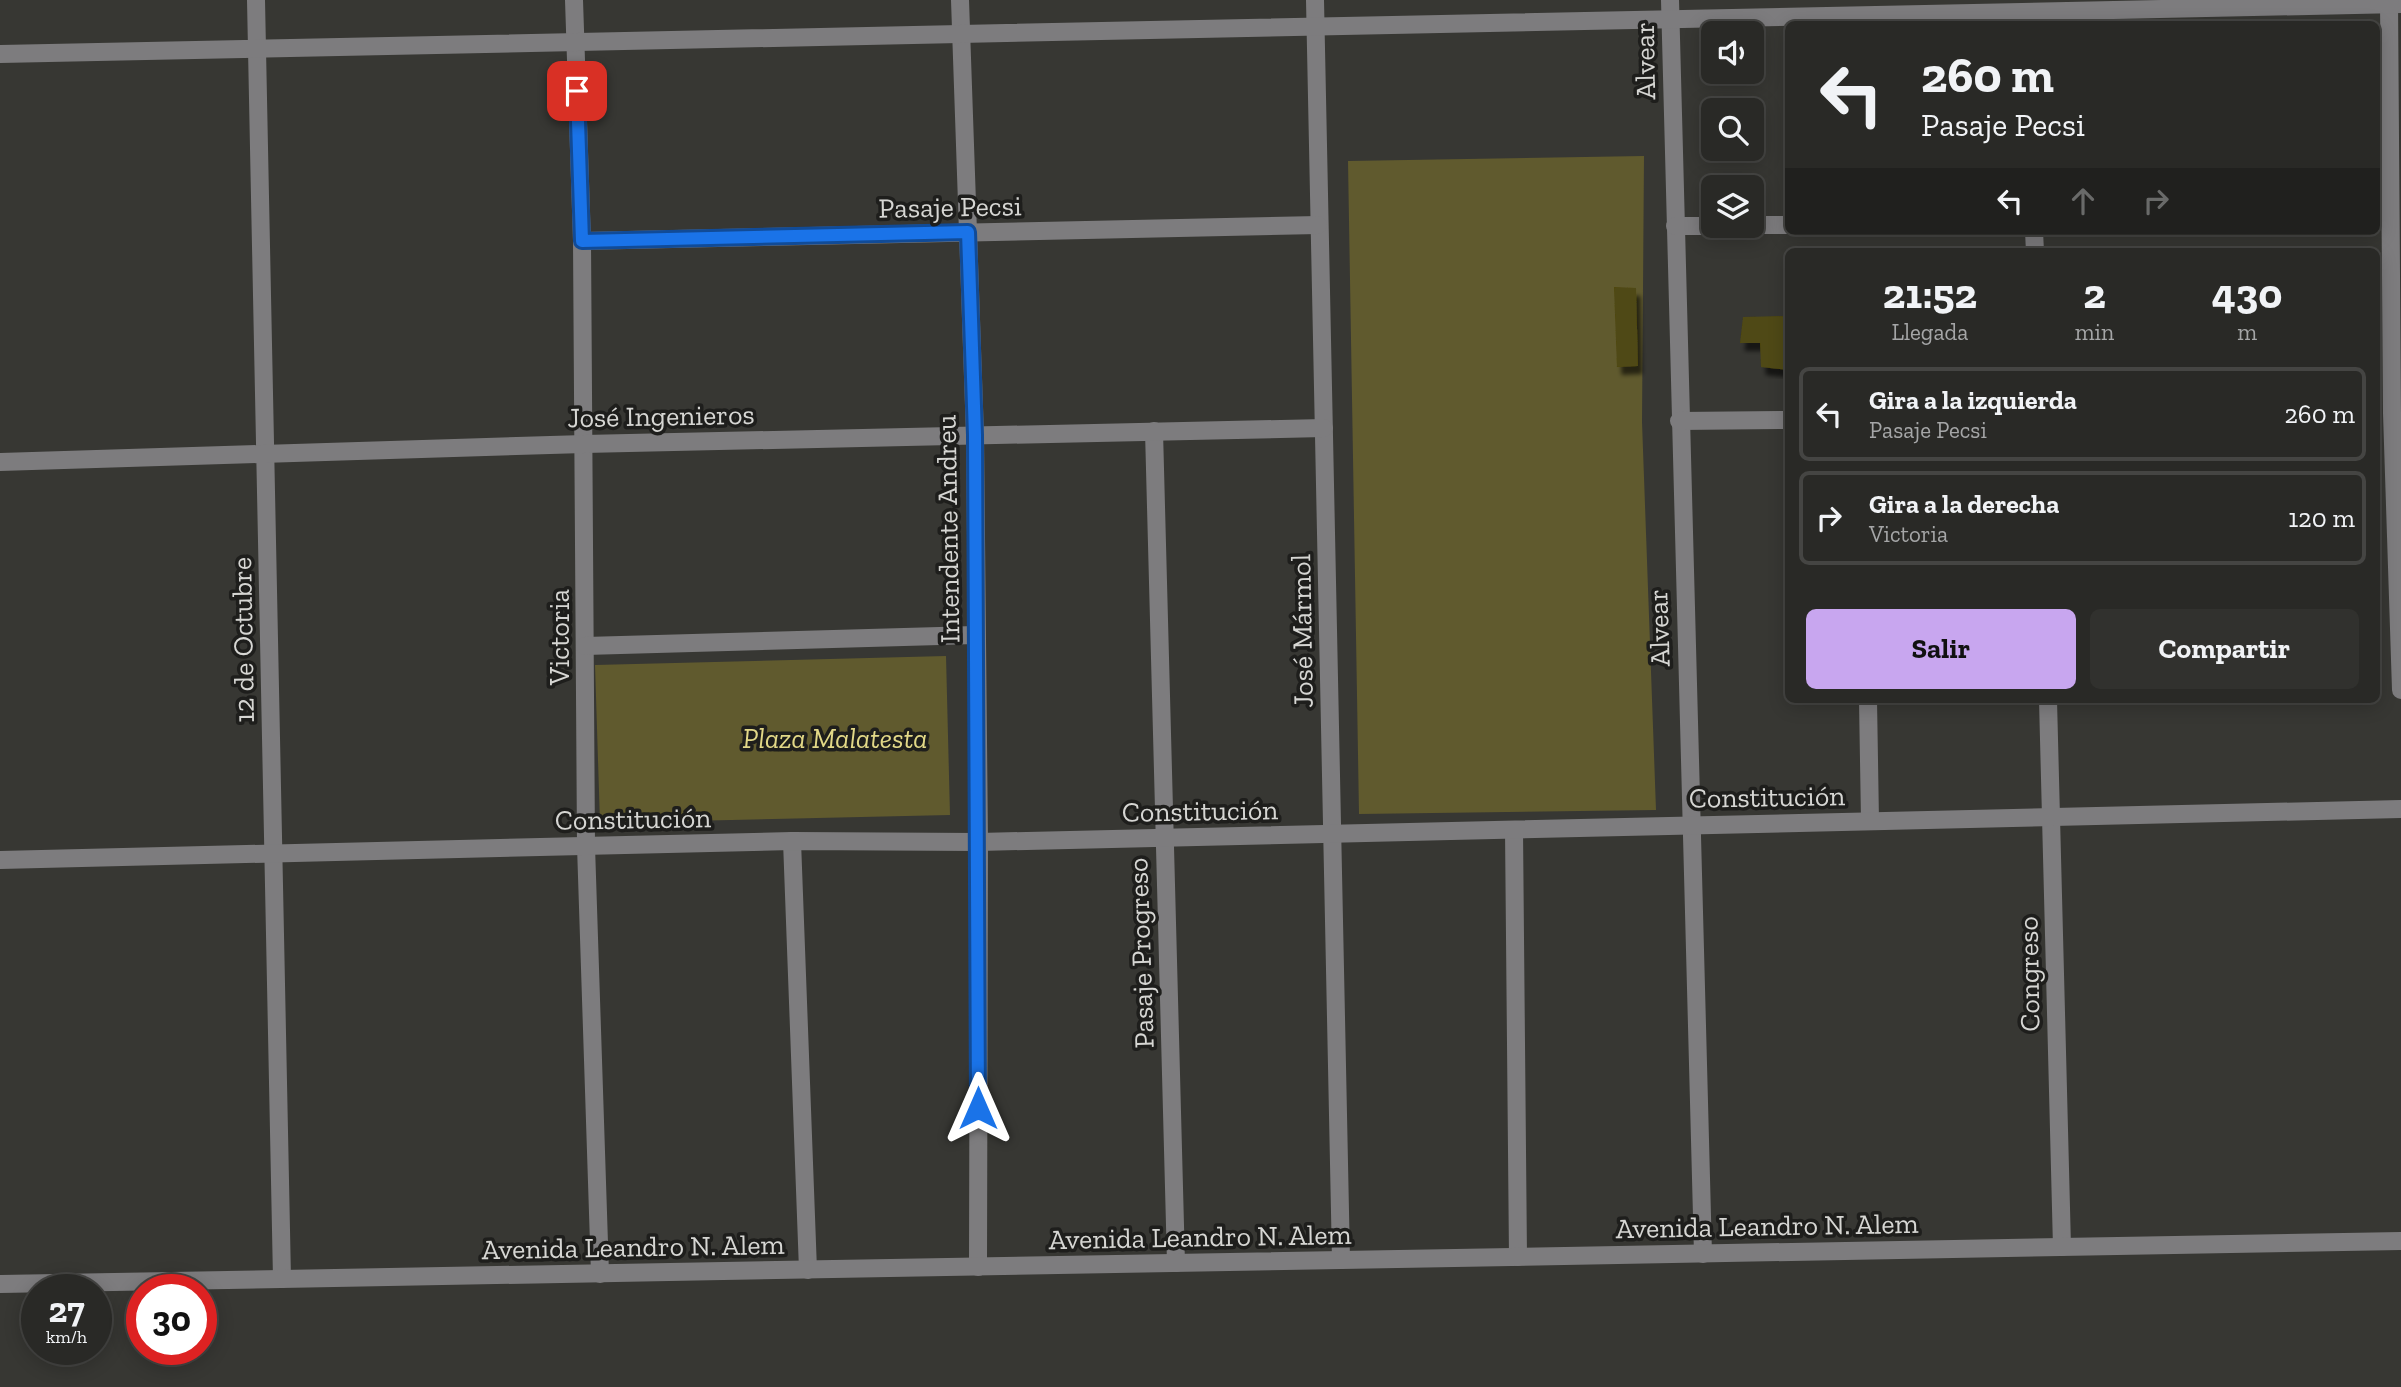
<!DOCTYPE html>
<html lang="es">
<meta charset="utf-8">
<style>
body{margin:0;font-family:"Zilla Slab",serif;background:#31312e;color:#f1f3f6;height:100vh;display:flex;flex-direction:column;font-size:26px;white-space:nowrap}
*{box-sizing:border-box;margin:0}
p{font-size:23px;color:#a5a6a7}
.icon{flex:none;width:38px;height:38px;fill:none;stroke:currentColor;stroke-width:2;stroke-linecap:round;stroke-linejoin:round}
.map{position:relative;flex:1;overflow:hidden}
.details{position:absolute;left:1785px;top:248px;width:595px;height:455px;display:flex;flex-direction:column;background:#292926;border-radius:10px;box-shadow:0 4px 18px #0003,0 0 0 2px #454543}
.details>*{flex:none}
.banner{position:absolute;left:1785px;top:21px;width:595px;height:214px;border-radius:10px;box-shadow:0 4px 18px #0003,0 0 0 2px #454543;background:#292926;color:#f1f3f6;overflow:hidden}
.tools{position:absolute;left:1701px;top:21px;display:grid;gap:14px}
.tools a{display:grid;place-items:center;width:63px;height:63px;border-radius:10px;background:#292926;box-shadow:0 4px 18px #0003,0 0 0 2px #454543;font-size:35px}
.speed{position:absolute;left:21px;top:1274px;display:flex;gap:14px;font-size:35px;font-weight:700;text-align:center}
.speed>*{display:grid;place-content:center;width:91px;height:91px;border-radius:50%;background:#292926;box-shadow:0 4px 18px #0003,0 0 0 2px #454543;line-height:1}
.speed small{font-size:18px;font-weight:400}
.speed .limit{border:10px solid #d22;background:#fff;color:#111}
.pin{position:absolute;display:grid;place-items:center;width:60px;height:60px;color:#fff;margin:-30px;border-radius:14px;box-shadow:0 4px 10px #0006}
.me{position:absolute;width:77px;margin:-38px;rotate:0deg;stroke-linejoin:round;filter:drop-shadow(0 0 5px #0008)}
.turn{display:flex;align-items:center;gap:24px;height:147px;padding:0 21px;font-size:32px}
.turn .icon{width:91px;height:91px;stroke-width:2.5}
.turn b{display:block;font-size:49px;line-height:60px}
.lanes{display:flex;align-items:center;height:66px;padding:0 21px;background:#0003;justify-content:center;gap:35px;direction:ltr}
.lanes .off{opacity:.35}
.eta{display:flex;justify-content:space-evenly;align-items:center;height:119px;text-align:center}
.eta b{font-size:42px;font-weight:700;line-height:49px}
.action{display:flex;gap:14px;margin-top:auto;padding:14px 21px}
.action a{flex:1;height:80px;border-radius:10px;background:#c8a6ef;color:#111;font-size:28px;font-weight:700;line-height:80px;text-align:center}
.action a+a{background:#31312e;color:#f1f3f6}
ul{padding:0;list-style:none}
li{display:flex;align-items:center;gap:21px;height:94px;margin:0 14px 10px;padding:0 7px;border:4px solid #454543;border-radius:10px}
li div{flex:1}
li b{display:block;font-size:26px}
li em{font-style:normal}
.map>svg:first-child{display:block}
</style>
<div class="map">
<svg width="2401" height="1387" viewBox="0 0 2401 1387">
<defs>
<filter id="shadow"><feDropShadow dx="4.5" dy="8" stdDeviation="2" flood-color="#0009"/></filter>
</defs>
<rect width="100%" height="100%" fill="#373733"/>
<!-- green -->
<g fill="#605a2e">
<path d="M1644,156l-2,266 14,388 -297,4 -11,-653z"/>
<path d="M946,656l4,159 -350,8 -5,-158z"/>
</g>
<!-- building -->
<g fill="#4f4812" filter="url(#shadow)">
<path d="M1614,287l22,1 2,78 -21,1z"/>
<path d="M1788,316v54l-27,-3 -1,-24h-20l3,-26z"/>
</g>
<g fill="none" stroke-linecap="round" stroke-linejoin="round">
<!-- minor -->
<g stroke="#7d7c7e" stroke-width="18">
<path d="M256,0l26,1279"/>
<path d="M574,0l8,241 4,605 14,428"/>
<path d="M960,0l15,435 4,407 -1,425"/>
<path d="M1315,0l26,1260"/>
<path d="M1670,0l33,1254"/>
<path d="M2389,0l3,413 9,277"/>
<path d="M0,54l2401,-50"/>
<path d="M1752,225h36"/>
<path d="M1675,226h49"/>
<path d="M2034,231l1,21"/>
<path d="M582,241l736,-16"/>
<path d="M1679,421l109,-1"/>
<path d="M1154,431l22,832"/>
<path d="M0,462l584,-18 740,-16"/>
<path d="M585,646l390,-11"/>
<path d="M1868,700l2,121"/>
<path d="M2048,700l14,547"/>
<path d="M1514,830l4,427"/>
<path d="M792,841l16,429"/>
<path d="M0,860l792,-19 187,1 1422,-33"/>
<path d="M0,1284l2401,-43"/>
</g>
</g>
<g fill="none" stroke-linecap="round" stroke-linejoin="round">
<defs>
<path id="route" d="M577,91l5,150 386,-9 7,203 3,673"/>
</defs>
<!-- route casing -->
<use href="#route" stroke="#114b97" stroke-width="18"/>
<!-- route -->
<use href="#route" stroke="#1a73e8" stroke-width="12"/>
</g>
<g text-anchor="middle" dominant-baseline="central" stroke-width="7" stroke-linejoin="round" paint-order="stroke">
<!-- street labels -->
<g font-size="28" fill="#d6d6d3" stroke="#1e1e1c">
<text transform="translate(1645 61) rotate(-91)">Alvear</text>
<text transform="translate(950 207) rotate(-1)">Pasaje Pecsi</text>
<text transform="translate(661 416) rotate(-1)">José Ingenieros</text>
<text transform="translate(948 529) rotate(-91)">Intendente Andreu</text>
<text transform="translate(1659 628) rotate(-92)">Alvear</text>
<text transform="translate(1302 631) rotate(-91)">José Mármol</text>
<text transform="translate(559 637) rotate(-90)">Victoria</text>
<text transform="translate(243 640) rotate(-91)">12 de Octubre</text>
<text transform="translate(1767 797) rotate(-1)">Constitución</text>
<text transform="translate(1200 811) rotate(-1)">Constitución</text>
<text transform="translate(633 819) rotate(-1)">Constitución</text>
<text transform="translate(1141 953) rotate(-92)">Pasaje Progreso</text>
<text transform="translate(2029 974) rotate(-91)">Congreso</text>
<text transform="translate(1767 1226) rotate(-1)">Avenida Leandro N. Alem</text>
<text transform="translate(1200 1237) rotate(-1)">Avenida Leandro N. Alem</text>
<text transform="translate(633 1247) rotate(-1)">Avenida Leandro N. Alem</text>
</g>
<!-- park labels -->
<g font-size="28" font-style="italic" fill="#e2d887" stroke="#1e1e1c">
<text x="835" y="738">Plaza Malatesta</text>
</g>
</g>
</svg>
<div class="tools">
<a><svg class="icon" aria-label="sound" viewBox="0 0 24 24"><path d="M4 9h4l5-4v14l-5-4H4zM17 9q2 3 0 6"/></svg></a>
<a><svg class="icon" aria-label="search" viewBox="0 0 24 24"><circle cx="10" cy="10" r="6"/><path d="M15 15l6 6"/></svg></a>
<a><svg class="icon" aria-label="layers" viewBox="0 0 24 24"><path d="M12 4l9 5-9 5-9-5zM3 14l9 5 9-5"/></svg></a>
</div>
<div class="speed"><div>27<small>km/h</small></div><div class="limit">30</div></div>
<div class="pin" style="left:577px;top:91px;background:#d93025"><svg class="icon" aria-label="arrive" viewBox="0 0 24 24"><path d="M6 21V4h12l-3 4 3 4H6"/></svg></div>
<svg class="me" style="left:978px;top:1108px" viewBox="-20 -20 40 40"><path d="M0-17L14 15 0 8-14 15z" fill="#1a73e8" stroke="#fff" stroke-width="4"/></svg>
<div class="banner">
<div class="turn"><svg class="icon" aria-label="left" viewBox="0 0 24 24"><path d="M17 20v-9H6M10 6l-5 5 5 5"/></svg><div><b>260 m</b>Pasaje Pecsi</div></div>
<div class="lanes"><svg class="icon" aria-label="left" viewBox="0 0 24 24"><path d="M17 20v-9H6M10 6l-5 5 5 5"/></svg><svg class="icon off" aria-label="ahead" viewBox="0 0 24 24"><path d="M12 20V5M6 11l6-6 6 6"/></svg><svg class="icon off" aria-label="right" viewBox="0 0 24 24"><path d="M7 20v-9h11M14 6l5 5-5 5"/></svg></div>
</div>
<section class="details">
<div class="eta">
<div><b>21:52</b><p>Llegada</p></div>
<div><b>2</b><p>min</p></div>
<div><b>430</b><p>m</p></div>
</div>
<ul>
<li><svg class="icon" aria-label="left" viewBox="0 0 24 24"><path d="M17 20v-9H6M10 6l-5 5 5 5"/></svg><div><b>Gira a la izquierda</b><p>Pasaje Pecsi</p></div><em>260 m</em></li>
<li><svg class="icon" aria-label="right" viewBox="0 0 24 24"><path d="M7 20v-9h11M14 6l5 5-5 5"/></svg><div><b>Gira a la derecha</b><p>Victoria</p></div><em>120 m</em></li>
</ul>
<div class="action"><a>Salir</a><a>Compartir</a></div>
</section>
</div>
